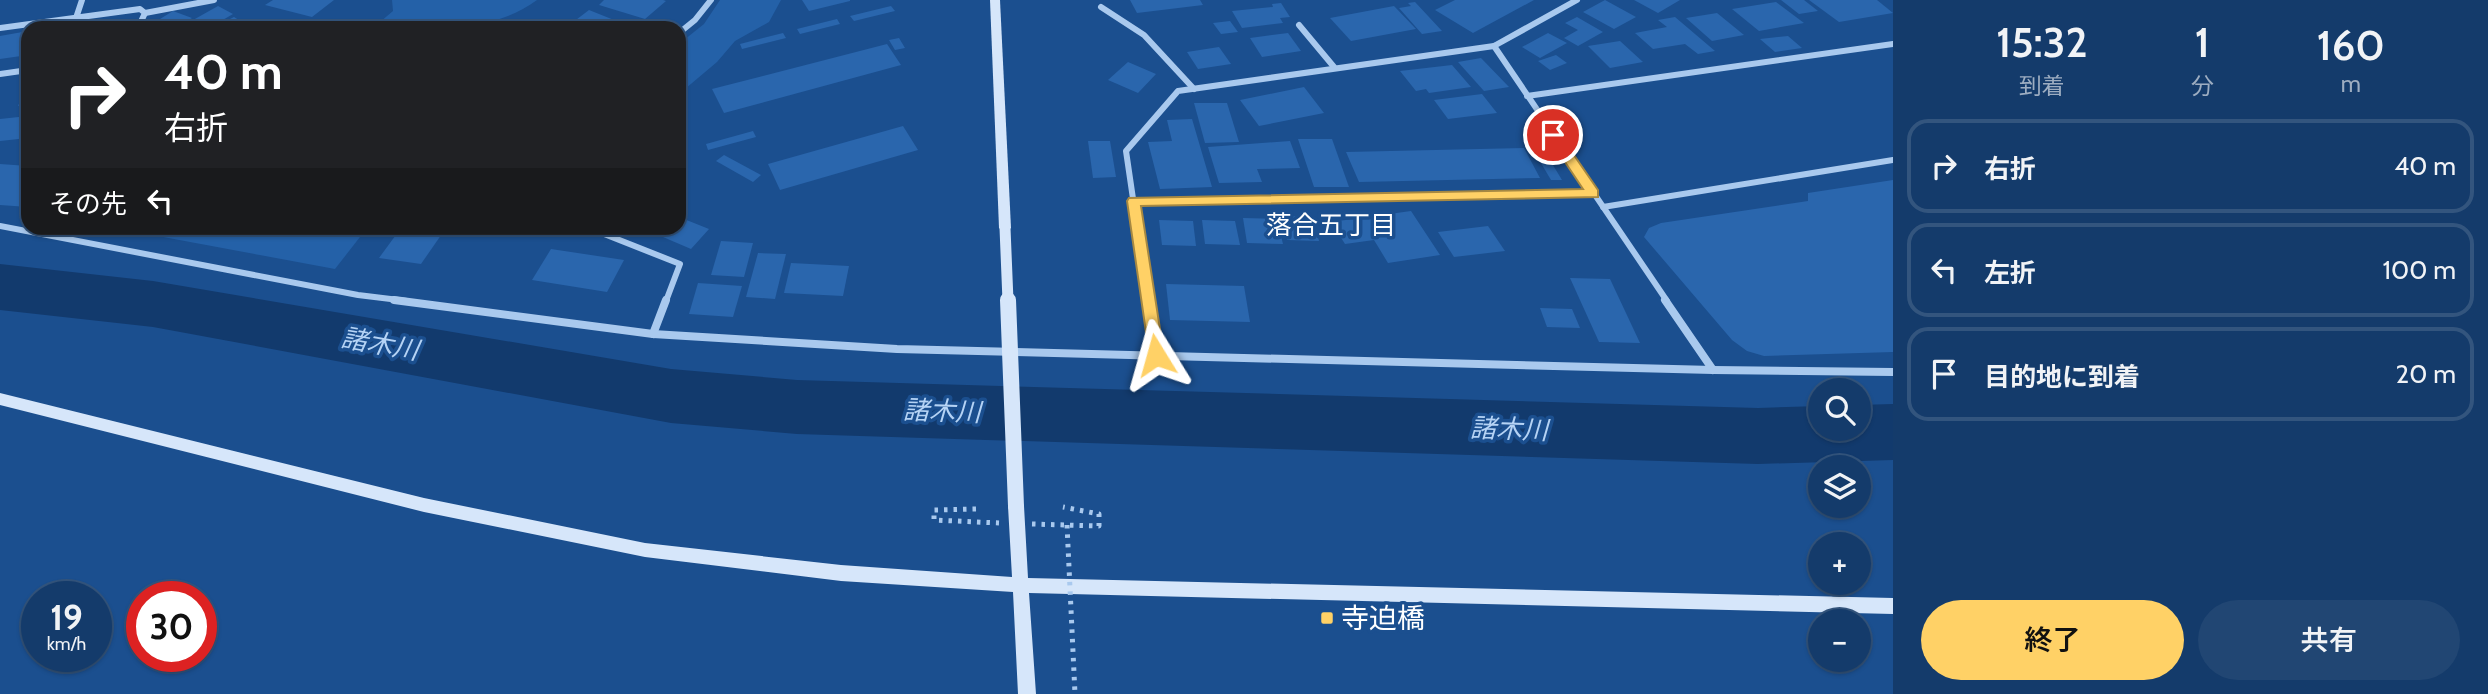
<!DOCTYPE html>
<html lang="ja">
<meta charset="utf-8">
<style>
body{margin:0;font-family:Cabin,"Noto Sans JP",sans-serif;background:#214673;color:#f1f3f6;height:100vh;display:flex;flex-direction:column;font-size:26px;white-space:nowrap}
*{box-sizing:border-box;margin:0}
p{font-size:23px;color:#9dadc1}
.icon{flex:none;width:38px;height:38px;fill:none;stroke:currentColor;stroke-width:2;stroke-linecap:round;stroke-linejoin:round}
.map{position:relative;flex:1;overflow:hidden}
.details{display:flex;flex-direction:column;background:#143b6b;width:595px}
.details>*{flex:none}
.top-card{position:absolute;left:21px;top:21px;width:665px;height:214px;border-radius:21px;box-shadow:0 2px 5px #0004,0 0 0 2px #33557e;background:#202124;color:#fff;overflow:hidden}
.controls{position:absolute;left:1808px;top:378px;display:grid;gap:14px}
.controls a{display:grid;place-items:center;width:63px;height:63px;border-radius:50%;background:#143b6b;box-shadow:0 2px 5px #0004,0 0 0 2px #33557e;font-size:35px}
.speed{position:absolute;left:21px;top:581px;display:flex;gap:14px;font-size:35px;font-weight:700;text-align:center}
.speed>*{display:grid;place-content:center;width:91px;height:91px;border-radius:50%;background:#143b6b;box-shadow:0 2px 5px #0004,0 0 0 2px #33557e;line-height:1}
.speed small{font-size:18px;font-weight:400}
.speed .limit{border:10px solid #d22;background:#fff;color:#111}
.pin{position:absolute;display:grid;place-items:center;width:60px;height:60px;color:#fff;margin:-30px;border:4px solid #fff;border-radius:50%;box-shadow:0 2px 7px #0007}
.me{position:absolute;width:77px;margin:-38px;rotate:352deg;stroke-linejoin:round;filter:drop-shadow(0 0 5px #0008)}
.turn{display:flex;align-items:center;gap:24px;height:147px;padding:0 28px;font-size:32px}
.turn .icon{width:91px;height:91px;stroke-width:2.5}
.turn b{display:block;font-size:49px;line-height:60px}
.then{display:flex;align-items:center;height:66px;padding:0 28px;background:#0003;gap:14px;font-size:26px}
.eta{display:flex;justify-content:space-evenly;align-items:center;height:119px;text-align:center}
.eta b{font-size:42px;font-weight:600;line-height:49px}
.action{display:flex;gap:14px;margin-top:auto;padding:14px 28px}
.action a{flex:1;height:80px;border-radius:42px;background:#ffd166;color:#111;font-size:28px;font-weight:600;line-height:80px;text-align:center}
.action a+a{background:#214673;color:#f1f3f6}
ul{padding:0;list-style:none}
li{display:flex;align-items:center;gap:21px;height:94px;margin:0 14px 10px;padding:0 14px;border:4px solid #33557e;border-radius:21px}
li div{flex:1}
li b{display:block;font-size:26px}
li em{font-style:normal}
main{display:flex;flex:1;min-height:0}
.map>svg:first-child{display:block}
</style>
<main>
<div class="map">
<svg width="1893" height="694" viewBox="0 0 1893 694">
<rect width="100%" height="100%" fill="#1b4f8f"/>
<!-- green -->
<g fill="#2461a8">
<path d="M392,0h145c-47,35 -109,28 -164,28l20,-17z"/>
<path d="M720,0h61l-12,22 -34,19 -18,21 -38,32v-50l25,-20z"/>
<path d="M136,228h231l-32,41 -204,-38z"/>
</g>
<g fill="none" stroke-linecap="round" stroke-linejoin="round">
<!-- river -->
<path fill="#123a6d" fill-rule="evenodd" d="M0,264l153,17 518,88 126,11 961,28 62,-2v23h38v-24l35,-1v56l-135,4 -961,-30 -126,-11 -518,-96 -153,-17z"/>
</g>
<!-- building -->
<g fill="#2a66ad">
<path d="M273,0h61l-22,17 -47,-12z"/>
<path d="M604,0h59l3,1 -21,18 -46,-14z"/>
<path d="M802,0h48v1l-41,10z"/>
<path d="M1130,0h70l3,5 -66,8z"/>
<path d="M1455,0h79l-61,33 -38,-23z"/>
<path d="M1605,0l31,17 -22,12 -31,-17z"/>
<path d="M1634,0h46l-22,13z"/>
<path d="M1781,0h23l14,11 -19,3z"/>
<path d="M1809,0h68l16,13 -54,9z"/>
<path d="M1415,2l27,29 -20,3 -23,-26 12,-2 -3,-3z"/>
<path d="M1776,2l28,21 -45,8 -27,-22z"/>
<path d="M1281,3l9,14 -10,1 3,5 -41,5 -10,-17 41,-4 -1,-3z"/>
<path d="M218,6l15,8 -24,14h-14l-9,-4z"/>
<path d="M891,6l4,5 -41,10 -4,-5z"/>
<path d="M1394,6l22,23 -65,12 -21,-23z"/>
<path d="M589,10l30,12 -8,6 -43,-2z"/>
<path d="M173,11l19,7 -16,10h-13l-11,-4z"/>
<path d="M1717,13l27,22 -32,6 -26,-23z"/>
<path d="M234,17l17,11h-39z"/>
<path d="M1577,17l26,15 -25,14 -14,-8 14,-8 -13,-7z"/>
<path d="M1675,17l40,34 -17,3 -13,-10 -32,5 -18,-16 32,-6 -9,-7z"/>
<path d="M837,19l3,5 -40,10 -3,-5z"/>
<path d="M1230,21l8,11 -17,2 -8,-11z"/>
<path d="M28,31v24l-28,4v-23z"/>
<path d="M783,33l3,5 -44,11 -2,-5z"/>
<path d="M1288,33l13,18 -39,6 -12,-19z"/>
<path d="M1548,33l19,10 -27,15 -18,-11z"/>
<path d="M1788,36l14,12 -27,4 -15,-13z"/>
<path d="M899,38l6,10 -10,2 -6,-10z"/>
<path d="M1620,41l23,21 -33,6 -22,-22z"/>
<path d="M887,44l14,21 -177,48 -12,-24z"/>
<path d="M1219,47l12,17 -33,5 -11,-17z"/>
<path d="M1556,55l11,8 -17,7 -12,-9z"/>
<path d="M1481,58l28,29 -25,4 -26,-29z"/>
<path d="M1128,62l28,12 -18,19 -30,-13z"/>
<path d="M1452,65l19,22 -42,6 -3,-4 -10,2 -16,-20z"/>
<path d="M28,81v23l-10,2z"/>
<path d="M1304,87l20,26 -65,13 -19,-26z"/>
<path d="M1482,94l15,19 -49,6 -14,-19z"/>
<path d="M1194,103h33l12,39 -34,1z"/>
<path d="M28,116v22l-28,3v-22z"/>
<path d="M1192,119l20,68 -52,2 -12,-47 24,-1 -5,-21z"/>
<path d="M903,126l15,24 -138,40 -12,-26z"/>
<path d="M753,131l3,6 -48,13 -2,-6z"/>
<path d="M1298,139h34l17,48h-35z"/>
<path d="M1088,141h22l6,36 -23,1z"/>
<path d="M1290,141l10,27 -43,1 5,13 -43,1 -11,-36z"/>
<path d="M1524,148l16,30 -181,4 -13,-30z"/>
<path d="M1545,152l17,28h-11l-16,-27z"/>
<path d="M724,155l37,20 -8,7 -37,-21z"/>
<path d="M0,164l28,2v41l-28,-2z"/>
<path d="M1893,180v172l-129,4 -17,-5 -15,-11 -88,-103 5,-9 12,-5 147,-22v-8z"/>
<path d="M1411,211l29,44 -52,8 -14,-23 -29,4 -14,-22z"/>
<path d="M1282,216l31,1 6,24 -32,-1z"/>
<path d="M679,217l30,12 -18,20 -42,-18 3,-3h27z"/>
<path d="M1243,218l34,1 6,25 -36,-1z"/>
<path d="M1159,220l34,1 3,25 -34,-1z"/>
<path d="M1202,220l33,1 5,24 -35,-1z"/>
<path d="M1488,226l17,25 -51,6 -16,-25z"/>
<path d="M401,228h45l-25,36 -42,-6z"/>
<path d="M721,241l32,2 -9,34 -33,-2z"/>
<path d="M551,249l73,11 -17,32 -75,-12z"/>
<path d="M758,253l28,1 -11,45 -29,-2z"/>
<path d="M791,263l58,3 -6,30 -59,-3z"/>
<path d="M1570,278l40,1 30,64 -41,-1z"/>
<path d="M698,283l44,3 -9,31 -44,-3z"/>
<path d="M1166,284l78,2 6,36 -80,-2z"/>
<path d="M1540,308l32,1 8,19 -33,-1z"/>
</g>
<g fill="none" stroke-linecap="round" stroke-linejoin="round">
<!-- street-far1 -->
<g stroke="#a9c9ee" stroke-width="6">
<path d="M1101,7l43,28 50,54"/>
<path d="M145,13l69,-13"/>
<path d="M76,18l6,-18"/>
<path d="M1299,25l35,42"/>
<path d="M0,28l140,-19 5,4 -7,15"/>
<path d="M679,33l16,-13 16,-20"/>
<path d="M1494,46l173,255"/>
<path d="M0,74l28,-4"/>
<path d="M1527,96l366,-52"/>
<path d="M1134,201l459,-7"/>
<path d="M1603,207l290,-47"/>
<path d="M0,226l358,69 49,6"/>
<path d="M589,228l91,36 -14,37"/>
<path d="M1148,301l-22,-150 52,-60 316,-45 83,-46"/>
</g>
<!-- street -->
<g stroke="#a9c9ee" stroke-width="8">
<path d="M394,300l259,34 244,15 816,21 180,2"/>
<path d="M1148,300l8,55"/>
<path d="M1665,300l48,70"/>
<path d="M653,334l13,-34"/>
</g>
<!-- secondary -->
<g fill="#d6e6fa" fill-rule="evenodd">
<path d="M990,0h10l11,228 -6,5 -6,-5z"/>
<path d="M0,393l424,105 221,45 196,22 171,12 -4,-71 2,-5 6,-2 6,2 2,5 4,72 865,20v16l-864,-21 7,101h-18l-5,-102 -172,-11 -196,-24 -221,-45 -424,-107z"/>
</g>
<!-- path-bridge -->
<g stroke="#a9c9ee" stroke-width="5" stroke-dasharray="3.5 6" stroke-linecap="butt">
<path d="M976,509l-42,1v10l65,3"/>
<path d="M1032,524l67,2v-12l-36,-7"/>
<path d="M1067,525l8,169"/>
</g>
<!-- secondary-bridge-far1 -->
<path stroke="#d6e6fa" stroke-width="11" d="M1005,228l3,73"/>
<!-- secondary-bridge -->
<path stroke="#d6e6fa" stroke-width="16" d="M1008,300l8,206"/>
</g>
<!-- route -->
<path fill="#ffd166" stroke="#a68842" stroke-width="2" d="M1553,131l5,1 40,58v7l-457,9 23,149 -2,5h-12l-23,-159 2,-3 454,-9 -36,-54z"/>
<!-- markers -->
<rect fill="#ffd166" stroke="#1b4f8f" stroke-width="2.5" x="1320" y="611" width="14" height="14" rx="3.5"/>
<g text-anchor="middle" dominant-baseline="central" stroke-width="7" stroke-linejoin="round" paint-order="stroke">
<!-- neighbourhood labels -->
<g font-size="26" fill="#fff" stroke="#1b4f8f">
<text x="1331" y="225">落合五丁目</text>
</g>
<!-- water labels -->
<g font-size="26" font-style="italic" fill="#b5d3f5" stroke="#1b4f8f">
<text transform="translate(380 344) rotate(10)">諸木川</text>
<text transform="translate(942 411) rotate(2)">諸木川</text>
<text transform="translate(1509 429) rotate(2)">諸木川</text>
</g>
<!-- near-poi labels -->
<g font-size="28" fill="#fff" stroke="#1b4f8f" text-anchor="start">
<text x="1341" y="618">寺迫橋</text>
</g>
</g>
</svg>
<div class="controls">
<a><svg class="icon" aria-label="search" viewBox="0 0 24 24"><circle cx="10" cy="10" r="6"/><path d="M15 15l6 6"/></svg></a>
<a><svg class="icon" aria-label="layers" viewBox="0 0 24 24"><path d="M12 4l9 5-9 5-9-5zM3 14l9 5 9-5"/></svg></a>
<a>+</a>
<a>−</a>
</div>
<div class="speed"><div>19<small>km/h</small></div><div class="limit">30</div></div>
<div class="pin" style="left:1553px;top:135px;background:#d93025"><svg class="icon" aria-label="arrive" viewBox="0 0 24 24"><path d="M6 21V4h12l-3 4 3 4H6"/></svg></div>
<svg class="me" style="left:1156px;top:355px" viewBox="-20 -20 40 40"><path d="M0-17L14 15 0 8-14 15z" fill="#ffd166" stroke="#fff" stroke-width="4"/></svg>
<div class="top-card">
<div class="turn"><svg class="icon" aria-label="right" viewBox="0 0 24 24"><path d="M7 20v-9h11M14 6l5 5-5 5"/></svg><div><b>40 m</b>右折</div></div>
<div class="then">その先<svg class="icon" aria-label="left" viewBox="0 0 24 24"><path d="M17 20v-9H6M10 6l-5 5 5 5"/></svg></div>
</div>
</div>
<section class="details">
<div class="eta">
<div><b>15:32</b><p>到着</p></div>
<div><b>1</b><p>分</p></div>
<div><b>160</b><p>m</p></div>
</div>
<ul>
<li><svg class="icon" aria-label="right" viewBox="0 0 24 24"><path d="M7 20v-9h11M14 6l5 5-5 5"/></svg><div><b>右折</b></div><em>40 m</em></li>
<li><svg class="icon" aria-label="left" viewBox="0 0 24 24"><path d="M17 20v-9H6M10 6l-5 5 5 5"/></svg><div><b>左折</b></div><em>100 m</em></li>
<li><svg class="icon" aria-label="arrive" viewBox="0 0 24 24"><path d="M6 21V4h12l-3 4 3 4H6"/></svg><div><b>目的地に到着</b></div><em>20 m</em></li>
</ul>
<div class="action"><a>終了</a><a>共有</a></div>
</section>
</main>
